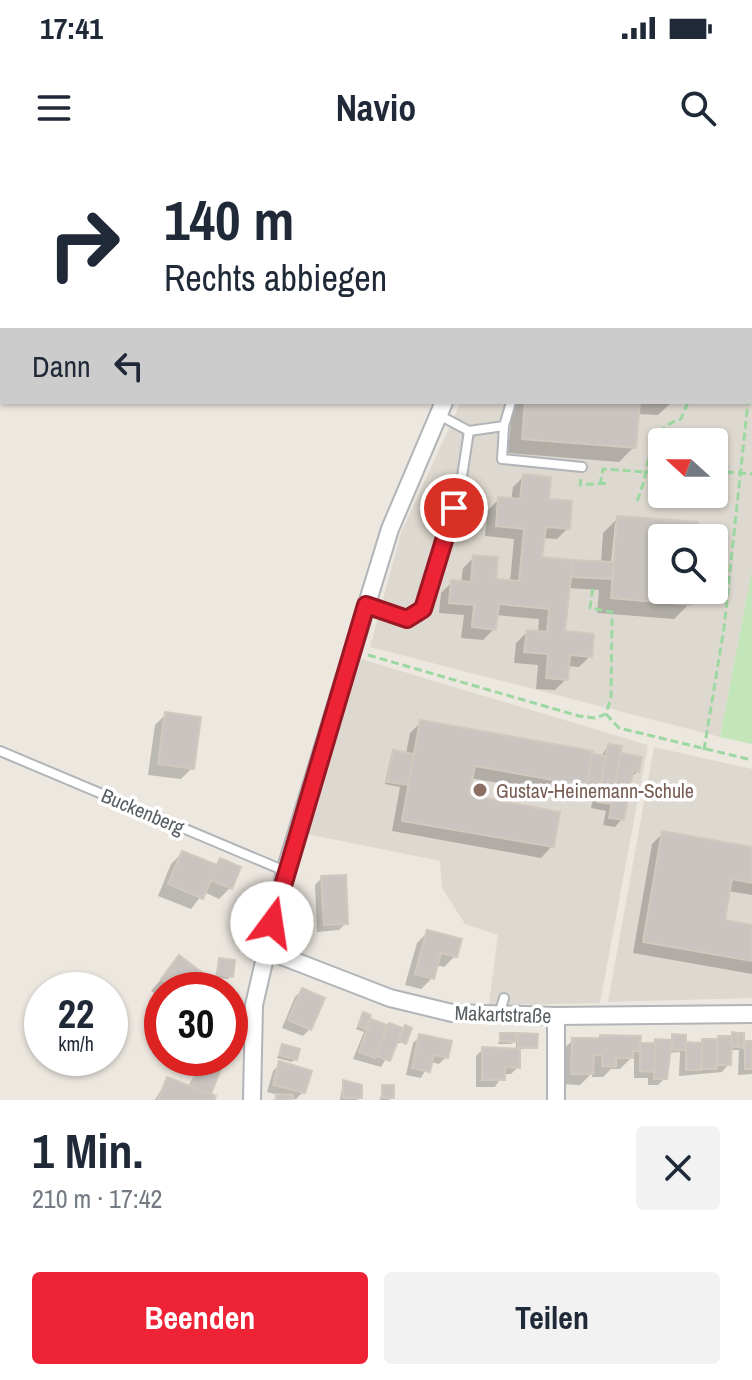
<!DOCTYPE html>
<html lang="de">
<meta charset="utf-8">
<style>
body{margin:0;font-family:"Archivo Narrow",sans-serif;background:#f2f2f3;color:#1f2937;height:100vh;display:flex;flex-direction:column;font-size:30px;white-space:nowrap}
*{box-sizing:border-box;margin:0}
p{font-size:26px;color:#747a83}
.icon{flex:none;width:44px;height:44px;fill:none;stroke:currentColor;stroke-width:2;stroke-linecap:round;stroke-linejoin:round}
.map{position:relative;height:940px;overflow:hidden}
.side{display:flex;flex-direction:column;background:#fff;flex:1}
.side>*{flex:none}
.hud{position:absolute;left:0px;top:0px;width:752px;height:244px;box-shadow:0 2px 6px #0004;background:#fff;color:#1f2937;overflow:hidden}
.needle{width:52px;rotate:291deg}
.controls{position:absolute;left:648px;top:268px;display:grid;gap:16px}
.controls a{display:grid;place-items:center;width:80px;height:80px;border-radius:8px;background:#fff;box-shadow:0 2px 6px #0004;font-size:40px}
.speed{position:absolute;left:24px;top:812px;display:flex;gap:16px;font-size:40px;font-weight:700;text-align:center}
.speed>*{display:grid;place-content:center;width:104px;height:104px;border-radius:50%;background:#fff;box-shadow:0 2px 6px #0004;line-height:1}
.speed small{font-size:20px;font-weight:400}
.speed .limit{border:12px solid #d22;background:#fff;color:#111}
.pin{position:absolute;display:grid;place-items:center;width:68px;height:68px;color:#fff;margin:-34px;border:4px solid #fff;border-radius:50%;box-shadow:0 2px 8px #0007}
.me{position:absolute;width:88px;margin:-44px;rotate:14deg;stroke-linejoin:round;filter:drop-shadow(0 0 6px #0008)}
.turn{display:flex;align-items:center;gap:28px;height:168px;padding:0 32px;font-size:36px}
.turn .icon{width:104px;height:104px;stroke-width:2.5}
.turn b{display:block;font-size:56px;line-height:68px}
.then{display:flex;align-items:center;height:76px;padding:0 32px;background:#0003;gap:16px;font-size:30px}
.round{display:grid;place-items:center;flex:none;width:84px;height:84px;border-radius:8px;background:#f2f2f3}
.summary{display:flex;align-items:center;justify-content:space-between;height:136px;padding:0 32px}
h1{font-size:48px;font-weight:800;line-height:60px}
.button{display:flex;gap:16px;margin-top:auto;padding:16px 32px}
.button a{flex:1;height:92px;border-radius:8px;background:#ef2336;color:#fff;font-size:32px;font-weight:800;line-height:92px;text-align:center}
.button a+a{background:#f2f2f3;color:#1f2937}
.status{display:flex;justify-content:space-between;align-items:center;height:56px;padding:0 40px;background:#fff;direction:ltr}
.status svg{height:22px;fill:currentColor}
header{display:flex;justify-content:space-between;align-items:center;height:104px;padding:0 32px;background:#fff;font-size:36px;font-weight:800}
.map>svg:first-child{display:block}
</style>
<div class="status"><b>17:41</b><svg viewBox="0 0 49 12"><path d="M0 12V9h3v3zM5 12V6h3v6zM10 12V3h3v9zM15 12V0h3v12zM26 1h20v11H26zM47 4h2v5h-2z"/></svg></div>
<header><svg class="icon" aria-label="menu" viewBox="0 0 24 24"><path d="M4 6h16M4 12h16M4 18h16"/></svg>Navio<svg class="icon" aria-label="search" viewBox="0 0 24 24"><circle cx="10" cy="10" r="6"/><path d="M15 15l6 6"/></svg></header>
<div class="map">
<svg width="752" height="940" viewBox="0 0 752 940">
<rect width="100%" height="100%" fill="#ece7df"/>
<!-- education -->
<g fill="#ded9d0" fill-rule="evenodd">
<path d="M563,0h189v410l-32,167 -350,-90 31,-114 60,-131h289v-240zM662,282h52v52h-52zM662,378h52v52h-52z"/>
<path d="M361,499l287,86 -48,258 -111,2 9,-70 -33,-11 -23,-36 -2,-27 -133,-27z"/>
<path d="M654,587l98,22v229l-144,4z"/>
</g>
<!-- green -->
<path fill="#c2e5ba" d="M752,410v174l-32,-7z"/>
<!-- shadow -->
<g fill="#0003" fill-rule="evenodd">
<path d="M660,0h92v18l-2,-16z"/>
<path d="M513,242h159l-14,13 -21,-1 -3,33 -15,15 -111,-9z"/>
<path d="M524,316l44,52 -11,11 -15,-1 -2,21 61,4 2,-30 15,-15 76,20h-32v52h28l-1,14 -15,15 -77,-6 2,-23 -31,-2 -5,45 27,23 -11,11 -12,-1 -1,13 -11,11 -19,-1 2,-24 -24,-2 2,-20 11,-11 11,1 1,-14 -44,-4 -1,14 -11,11 -22,-2 3,-23 -25,-2 2,-20 11,-11 9,1 2,-15 11,-11 20,24 16,1 4,-43 -29,-3 3,-26 11,-11 12,1 2,-13zM615,363h4l-4,41h-4z"/>
<path d="M166,554l26,54 -11,11 -33,-4 7,-50z"/>
<path d="M421,562l180,35 7,-11 11,8 21,4 -2,13 -9,8 -7,40 -7,8 -12,-2 3,-14 -15,-3 3,-14 -16,-2 -4,4 -104,-18 -3,19 85,49 -11,12 -149,-27 8,-44 -15,-3 6,-29 3,-3 12,2 4,-21z"/>
<path d="M663,673l89,16v46l-24,-4 -5,31 29,5v47l-119,-21 19,-109z"/>
<path d="M182,693l32,13 6,-6 10,28 -11,11 -15,-7 -13,17 -33,-13 13,-32z"/>
<path d="M322,718l24,45 -7,7 -22,2 -2,-47z"/>
<path d="M428,772l27,24 -11,11 -8,-2 -4,13 -11,11 -16,-4 12,-42z"/>
<path d="M179,798l31,32h-48v9l-11,-8z"/>
<path d="M219,800l12,16 -3,3 -13,-2z"/>
<path d="M302,830l8,39 -7,7 -21,-8 13,-31z"/>
<path d="M364,854l5,2 -6,15 9,-9 31,9 1,12h-9l-14,24 -28,-8 11,-27 -8,-3z"/>
<path d="M733,874l9,13 10,-5v32l-14,1 1,-25h-10v14l-7,8 -43,4 1,-24 -12,1 -3,25 -7,7h-10v-7h-14v-23l-14,14h-9l-8,8h-11v-4l-12,12 -20,-1 1,-33 12,-11 65,5 32,-3 3,-6 11,9 46,-6z"/>
<path d="M501,875l13,6 5,-6 16,12 -17,3v17l-7,7h-8l-8,13h-19v-31l7,-7 33,2v-13l-5,6h-13z"/>
<path d="M420,876l26,21 -7,7 -9,-2 -9,16 -15,-3 7,-32z"/>
<path d="M282,887l13,12 -3,3 -15,-4z"/>
<path d="M202,900l18,7 -10,33h-55l13,-21 20,8z"/>
<path d="M280,904l23,28 -7,7 -22,1 4,-5 -11,-3 6,-21z"/>
<path d="M343,922l17,15 -3,3h-17z"/>
<path d="M382,927l10,10 -3,3h-9z"/>
</g>
<!-- building -->
<g fill="#c9c4bf" stroke="#d1c8be" stroke-width="2">
<path d="M685,0h67l-2,37v-35z"/>
<path d="M525,242h115l-4,46 -114,-9z"/>
<path d="M523,314l28,3 -2,22 23,2 -2,28 -24,-2 -4,30 31,3 -8,71 29,3 -2,23 -22,-2 -2,25 -22,-2 2,-24 -24,-2 3,-22 20,2 2,-23 -50,-5 -3,26 -24,-3 2,-22 -25,-2 2,-23 20,2 2,-27 25,2 -2,22 23,2 5,-52 -28,-3 2,-29 22,2z"/>
<path d="M617,356l81,6 -2,16h-34v52h30l-1,15 -80,-7z"/>
<path d="M573,400l41,2 -2,17 -41,-2z"/>
<path d="M165,552l36,5 -7,52 -36,-5z"/>
<path d="M420,560l173,31 -6,35 -112,-20 -6,29 91,17 -6,35 -152,-26z"/>
<path d="M608,584l14,2 -10,58 -15,-2z"/>
<path d="M393,590l21,4 -6,31 -21,-3z"/>
<path d="M621,593l21,4 -3,15 -6,-1 -9,49 -15,-2z"/>
<path d="M592,594l14,2 -6,32 -13,-3z"/>
<path d="M662,671l90,16v36l-20,-4 -7,41 27,5v36l-109,-19z"/>
<path d="M182,691l35,14 3,-7 21,9 -9,22 -21,-9 -8,19 -35,-15z"/>
<path d="M346,715l2,49 -24,1 -3,-49z"/>
<path d="M427,770l35,9 -5,18 -16,-4 -7,26 -19,-5z"/>
<path d="M179,795l38,29 -4,6h-37l-15,-11z"/>
<path d="M219,798l16,2 -2,17 -16,-2z"/>
<path d="M302,828l23,10 -14,32 -23,-10z"/>
<path d="M363,852l8,3 -5,14 -8,-3z"/>
<path d="M371,859l16,6 -12,33 -16,-6z"/>
<path d="M389,863l14,5 -13,33 -14,-5z"/>
<path d="M405,865l7,3 -6,16 -7,-3z"/>
<path d="M732,872l6,1v14h-6z"/>
<path d="M500,873h16v9l-16,-1z"/>
<path d="M518,873l20,1 -1,14h-19z"/>
<path d="M738,873h6v15l-6,-1z"/>
<path d="M419,874l33,7 -4,17 -14,-3 -4,17 -18,-4z"/>
<path d="M672,874l14,1v15h-14z"/>
<path d="M600,875l41,1 -1,15h-7v7h-17v9l-14,-1v-11h-8l-1,19h-22l1,-36h28z"/>
<path d="M718,876h14l-1,29h-14z"/>
<path d="M655,879l17,1 -5,39h-13z"/>
<path d="M702,879h15l-1,30h-14z"/>
<rect x="745" y="881" width="7" height="28"/>
<path d="M686,882l16,1 -1,27h-15z"/>
<path d="M640,883h15l-1,29 -14,-1z"/>
<path d="M282,884l18,5 -3,11 -18,-5z"/>
<path d="M482,887l38,2v19l-15,-1v13h-23z"/>
<path d="M202,898l20,8 -11,28 -20,-8z"/>
<path d="M279,901l33,10 -7,22 -32,-8z"/>
<path d="M167,917l49,19 -2,4h-56z"/>
<path d="M343,920l19,5v13h-19z"/>
<rect x="382" y="925" width="12" height="13"/>
<path d="M276,934l17,1v5h-17z"/>
</g>
<g fill="none" stroke-linecap="round" stroke-linejoin="round">
<defs>
<g id="lane">
<path d="M599,2l2,-2"/>
<path d="M626,2l1,-2"/>
<path d="M439,255l30,16 35,-5 -2,33 80,8"/>
<path d="M504,266l7,-24"/>
<path d="M367,445l40,14 16,-10 38,-126 8,-52"/>
<path d="M0,591l285,120"/>
<path d="M499,855l5,-17"/>
</g>
<g id="street">
<path d="M544,2l1,-2"/>
<path d="M266,790l124,48 62,15 104,3 196,-2"/>
<path d="M556,856v84"/>
<path d="M252,940l2,-95 31,-134 105,-342 54,-127"/>
</g>
</defs>
<!-- lane casing -->
<use href="#lane" stroke="#b1b4b8" stroke-width="12"/>
<!-- street casing -->
<use href="#street" stroke="#b1b4b8" stroke-width="20"/>
<!-- path -->
<g stroke="#9dd8a2" stroke-width="3" stroke-dasharray="8 4" stroke-linecap="butt">
<path d="M750,155h2"/>
<path d="M750,207l2,-29"/>
<path d="M714,311l38,3"/>
<path d="M581,319l-1,6 28,-2"/>
<path d="M600,325l3,-16 59,4"/>
<path d="M637,341c15,-33 6,-71 44,-82l7,-17"/>
<path d="M368,495l211,61 16,2 11,-4 5,-17 1,-85 -22,-4 3,-21"/>
<path d="M606,554l13,14 133,32"/>
<path d="M704,590l20,-122 24,-226"/>
</g>
<!-- lane -->
<use href="#lane" stroke="#fff" stroke-width="8"/>
<!-- street -->
<use href="#street" stroke="#fff" stroke-width="16"/>
</g>
<g fill="none" stroke-linecap="round" stroke-linejoin="round">
<defs>
<path id="route" d="M272,763l94,-318 41,14 16,-10 31,-101"/>
</defs>
<!-- route casing -->
<use href="#route" stroke="#9b1723" stroke-width="20"/>
<!-- route -->
<use href="#route" stroke="#ef2336" stroke-width="14"/>
</g>
<!-- markers -->
<circle fill="#8d6e63" stroke="#fff" stroke-width="3" cx="480" cy="630" r="8"/>
<g text-anchor="middle" dominant-baseline="central" stroke-width="7" stroke-linejoin="round" paint-order="stroke">
<!-- education labels -->
<g font-size="20" fill="#785e54" stroke="#fff" text-anchor="start">
<text x="496" y="630">Gustav-Heinemann-Schule</text>
</g>
<!-- street labels -->
<g font-size="20" fill="#585e61" stroke="#fff">
<text transform="translate(143 651) rotate(23)">Buckenberg</text>
<text transform="translate(503 854) rotate(2)">Makartstraße</text>
</g>
</g>
</svg>
<div class="controls">
<a><svg class="needle" viewBox="-14 -14 28 28"><path d="M0-13l5 13h-10z" fill="#e53935"/><path d="M0 13l5-13h-10z" fill="#747a83"/></svg></a>
<a><svg class="icon" aria-label="search" viewBox="0 0 24 24"><circle cx="10" cy="10" r="6"/><path d="M15 15l6 6"/></svg></a>
</div>
<div class="speed"><div>22<small>km/h</small></div><div class="limit">30</div></div>
<div class="pin" style="left:454px;top:348px;background:#d93025"><svg class="icon" aria-label="arrive" viewBox="0 0 24 24"><path d="M6 21V4h12l-3 4 3 4H6"/></svg></div>
<svg class="me" style="left:272px;top:763px" viewBox="-20 -20 40 40"><circle r="19" fill="#fff"/><path d="M0-13L10 11 0 6-10 11z" fill="#ef2336"/></svg>
<div class="hud">
<div class="turn"><svg class="icon" aria-label="right" viewBox="0 0 24 24"><path d="M7 20v-9h11M14 6l5 5-5 5"/></svg><div><b>140 m</b>Rechts abbiegen</div></div>
<div class="then">Dann<svg class="icon" aria-label="left" viewBox="0 0 24 24"><path d="M17 20v-9H6M10 6l-5 5 5 5"/></svg></div>
</div>
</div>
<section class="side">
<div class="summary"><div><h1>1 Min.</h1><p>210 m · 17:42</p></div><a class="round"><svg class="icon" aria-label="close" viewBox="0 0 24 24"><path d="M6 6l12 12M18 6L6 18"/></svg></a></div>
<div class="button"><a>Beenden</a><a>Teilen</a></div>
</section>
